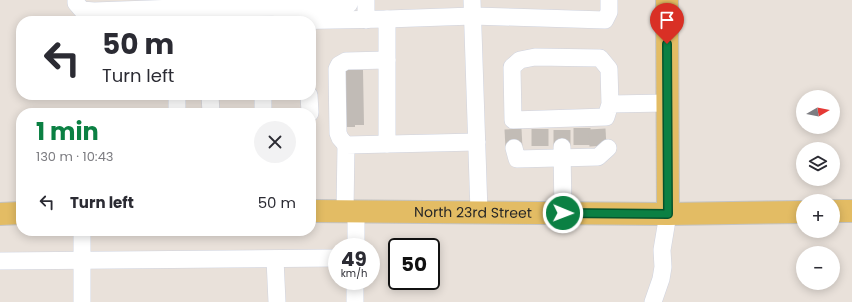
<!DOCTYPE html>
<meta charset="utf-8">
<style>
body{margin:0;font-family:Poppins,sans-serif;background:#f2f2f3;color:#2b2b33;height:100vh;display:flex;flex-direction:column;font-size:15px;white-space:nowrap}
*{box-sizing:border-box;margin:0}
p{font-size:13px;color:#7c7c81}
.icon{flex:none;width:22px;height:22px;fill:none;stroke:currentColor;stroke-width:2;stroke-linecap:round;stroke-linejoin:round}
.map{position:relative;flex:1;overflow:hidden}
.sheet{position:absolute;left:16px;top:108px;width:300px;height:128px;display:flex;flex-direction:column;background:#fff;border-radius:16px;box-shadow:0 2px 10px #0003}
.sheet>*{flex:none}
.banner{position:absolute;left:16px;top:16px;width:300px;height:84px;border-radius:16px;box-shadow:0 2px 10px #0003;background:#fff;color:#2b2b33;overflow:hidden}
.needle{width:26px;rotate:81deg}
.buttons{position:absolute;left:796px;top:90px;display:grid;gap:8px}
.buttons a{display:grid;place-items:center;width:44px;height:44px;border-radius:50%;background:#fff;box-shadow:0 2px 10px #0003;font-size:20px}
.speed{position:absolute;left:328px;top:238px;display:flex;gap:8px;font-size:20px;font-weight:700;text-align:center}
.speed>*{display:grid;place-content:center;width:52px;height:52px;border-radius:50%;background:#fff;box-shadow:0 2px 10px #0003;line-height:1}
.speed small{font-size:10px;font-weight:400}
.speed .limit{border:2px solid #111;border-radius:6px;background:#fff;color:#111}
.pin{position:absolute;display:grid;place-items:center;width:34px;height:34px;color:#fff;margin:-41px -17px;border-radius:50% 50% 50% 0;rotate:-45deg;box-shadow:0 0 4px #0007}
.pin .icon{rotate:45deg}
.me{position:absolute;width:44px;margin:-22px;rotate:91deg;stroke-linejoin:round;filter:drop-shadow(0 0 3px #0008)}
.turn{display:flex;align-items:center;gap:14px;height:84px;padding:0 20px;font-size:18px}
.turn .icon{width:52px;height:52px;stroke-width:2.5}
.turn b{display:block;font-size:28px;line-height:34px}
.round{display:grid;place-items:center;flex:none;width:42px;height:42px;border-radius:21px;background:#f2f2f3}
.overview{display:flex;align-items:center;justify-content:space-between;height:68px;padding:0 20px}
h1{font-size:24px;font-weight:700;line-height:30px;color:#0b8043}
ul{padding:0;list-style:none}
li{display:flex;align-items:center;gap:12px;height:52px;padding:0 20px}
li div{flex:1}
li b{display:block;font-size:15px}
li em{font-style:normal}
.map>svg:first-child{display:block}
</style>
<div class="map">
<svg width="852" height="302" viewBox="0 0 852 302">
<rect width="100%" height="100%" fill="#e9e1da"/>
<!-- building -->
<path fill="#c1bbb6" d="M342,70h21l1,55h-9v2h-10z"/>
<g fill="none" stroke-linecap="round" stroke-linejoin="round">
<!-- minor-tunnel -->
<g stroke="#c2bcb6" stroke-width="17" stroke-dasharray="17 8" stroke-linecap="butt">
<path d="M582,128v20"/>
<path d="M513,129l1,19"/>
<path d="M540,129v18"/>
<path d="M597,129l1,18"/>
<path d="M562,147v-19"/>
</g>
<defs>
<g id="minor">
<path d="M76,0v3l6,7 12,1 82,-3 169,-1 4,-3 2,-4"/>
<path d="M366,0v20"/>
<path d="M472,0l7,212"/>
<path d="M387,19v125"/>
<path d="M280,21l107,-2 86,-3 132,4 4,-8v-12"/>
<path d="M177,95v18"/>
<path d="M210,95l1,18"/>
<path d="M263,95v18"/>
<path d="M309,95l1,18"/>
<path d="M610,104l-1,-35 -9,-11 -65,-1 -15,3 -8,7 1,53 93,-3 4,-13 57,-1"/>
<path d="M346,145l-6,-7 -2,-5 -1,-64 2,-4 7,-4 41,-1"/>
<path d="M562,147l1,66"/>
<path d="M514,148l3,11 81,-2 10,-9"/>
<path d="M345,211l1,-66 131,-3"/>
<path d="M82,231v71"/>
<path d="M356,247v-36"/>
<path d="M275,259l2,43"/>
<path d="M0,261l337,-3"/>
<path d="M355,302v-21"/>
<path d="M653,302l8,-23 2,-12 -1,-17 6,-36"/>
</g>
<g id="major">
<path d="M667,0l1,214"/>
<path id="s1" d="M311,211l357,3 135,-2"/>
<path d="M833,211h19"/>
<path d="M0,214l21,-1"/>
</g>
</defs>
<!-- minor casing -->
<use href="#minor" stroke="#cfd3df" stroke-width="18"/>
<!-- major casing -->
<use href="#major" stroke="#c3c3c3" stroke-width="24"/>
<!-- minor -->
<use href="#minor" stroke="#fff" stroke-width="17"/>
<!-- major -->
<use href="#major" stroke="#e3bc64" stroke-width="22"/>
</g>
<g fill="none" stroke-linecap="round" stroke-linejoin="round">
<defs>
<path id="route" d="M563,213l105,1 -1,-170"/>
</defs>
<!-- route casing -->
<use href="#route" stroke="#07532c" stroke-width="10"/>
<!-- route -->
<use href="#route" stroke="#0b8043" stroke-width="7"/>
</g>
<g text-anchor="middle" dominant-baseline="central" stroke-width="4" stroke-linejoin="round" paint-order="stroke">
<!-- street labels -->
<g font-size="14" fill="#272727" stroke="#fff">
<text stroke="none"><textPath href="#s1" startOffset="162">North 23rd Street</textPath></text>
</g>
</g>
</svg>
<div class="buttons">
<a><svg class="needle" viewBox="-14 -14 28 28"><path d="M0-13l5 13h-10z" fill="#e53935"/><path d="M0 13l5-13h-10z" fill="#7c7c81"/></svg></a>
<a><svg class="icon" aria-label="layers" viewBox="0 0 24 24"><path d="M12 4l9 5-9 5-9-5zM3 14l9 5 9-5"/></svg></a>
<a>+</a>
<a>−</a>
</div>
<div class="speed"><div>49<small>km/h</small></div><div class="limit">50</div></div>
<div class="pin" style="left:667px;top:44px;background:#d93025"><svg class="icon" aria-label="arrive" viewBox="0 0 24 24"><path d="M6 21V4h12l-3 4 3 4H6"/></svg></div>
<svg class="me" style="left:563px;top:213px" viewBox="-20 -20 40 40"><circle r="17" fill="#0b8043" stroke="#fff" stroke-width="3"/><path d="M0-11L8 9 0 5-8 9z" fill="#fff"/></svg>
<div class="banner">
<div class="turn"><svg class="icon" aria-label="left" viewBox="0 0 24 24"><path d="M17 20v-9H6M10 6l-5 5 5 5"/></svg><div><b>50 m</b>Turn left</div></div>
</div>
<section class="sheet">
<div class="overview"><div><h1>1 min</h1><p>130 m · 10:43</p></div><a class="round"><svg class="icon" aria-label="close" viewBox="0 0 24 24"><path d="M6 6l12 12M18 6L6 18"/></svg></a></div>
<ul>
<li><svg class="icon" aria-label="left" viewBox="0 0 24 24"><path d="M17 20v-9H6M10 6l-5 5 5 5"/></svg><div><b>Turn left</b></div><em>50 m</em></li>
</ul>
</section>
</div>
